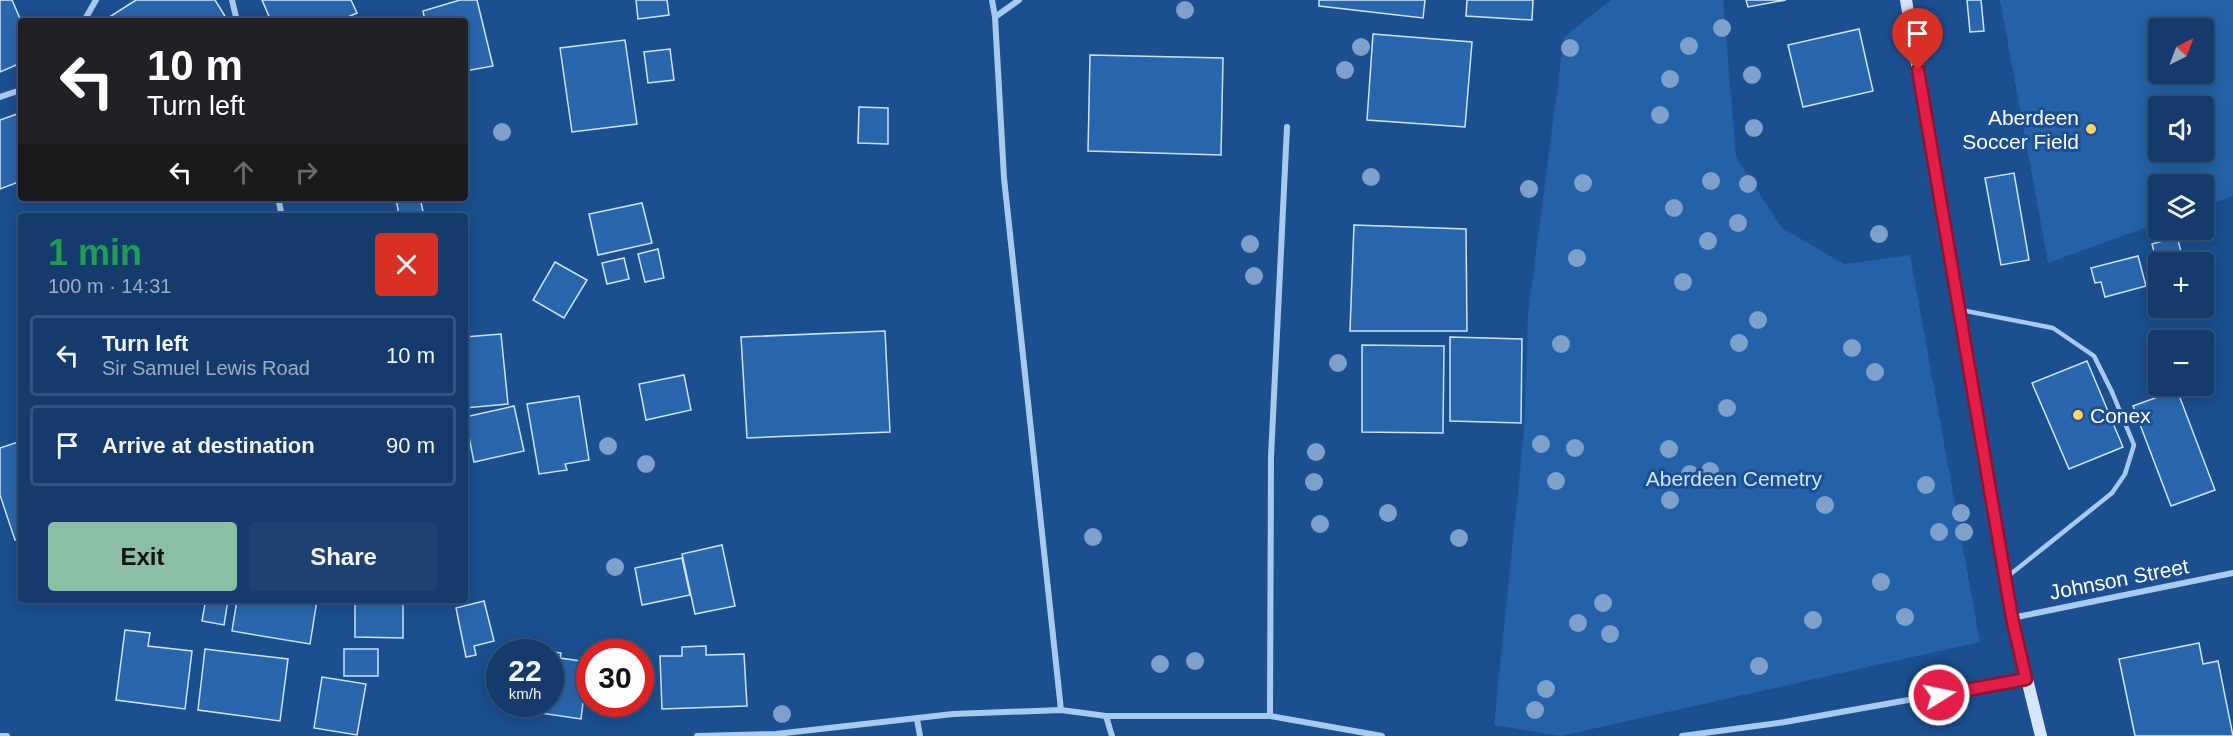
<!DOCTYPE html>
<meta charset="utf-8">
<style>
body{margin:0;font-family:Helvetica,sans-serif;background:#1d4271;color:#f1f3f6;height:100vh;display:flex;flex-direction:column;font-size:22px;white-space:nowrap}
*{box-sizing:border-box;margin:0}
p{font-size:20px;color:#9dadc1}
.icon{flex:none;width:33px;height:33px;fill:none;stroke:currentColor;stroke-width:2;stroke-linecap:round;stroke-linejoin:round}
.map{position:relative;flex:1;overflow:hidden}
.drawer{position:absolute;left:18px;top:213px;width:450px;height:390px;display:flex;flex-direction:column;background:#143b6b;border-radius:6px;box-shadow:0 3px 15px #0003,0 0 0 2px #33557e}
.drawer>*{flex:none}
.guide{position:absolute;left:18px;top:18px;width:450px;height:183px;border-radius:6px;box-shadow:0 3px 15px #0003,0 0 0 2px #33557e;background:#202124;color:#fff;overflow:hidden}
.needle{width:39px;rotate:42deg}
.tools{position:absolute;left:2148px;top:18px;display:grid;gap:12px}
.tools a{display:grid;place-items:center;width:66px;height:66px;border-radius:6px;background:#143b6b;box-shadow:0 3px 15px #0003,0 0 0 2px #33557e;font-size:30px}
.speed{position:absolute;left:486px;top:639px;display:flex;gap:12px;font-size:30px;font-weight:700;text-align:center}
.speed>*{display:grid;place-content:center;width:78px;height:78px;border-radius:50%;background:#143b6b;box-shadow:0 3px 15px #0003,0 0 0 2px #33557e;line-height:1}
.speed small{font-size:15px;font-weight:400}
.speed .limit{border:9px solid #d22;background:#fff;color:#111}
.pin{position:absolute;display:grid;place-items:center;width:51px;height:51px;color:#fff;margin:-62px -26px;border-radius:50% 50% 50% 0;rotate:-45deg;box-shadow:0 0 6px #0007}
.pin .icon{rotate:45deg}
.me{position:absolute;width:66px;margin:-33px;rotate:80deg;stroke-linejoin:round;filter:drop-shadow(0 0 4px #0008)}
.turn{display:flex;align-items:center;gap:21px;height:126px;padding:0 30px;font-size:27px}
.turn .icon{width:78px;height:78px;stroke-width:2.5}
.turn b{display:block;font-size:42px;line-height:51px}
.lanes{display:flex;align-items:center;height:57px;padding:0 30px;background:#0003;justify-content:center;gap:30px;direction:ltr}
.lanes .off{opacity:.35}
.round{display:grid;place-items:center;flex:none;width:63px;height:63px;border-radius:6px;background:#1d4271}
.overview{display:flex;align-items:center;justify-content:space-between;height:102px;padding:0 30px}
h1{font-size:36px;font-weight:700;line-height:45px;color:#1e9e55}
.button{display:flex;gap:12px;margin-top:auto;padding:12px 30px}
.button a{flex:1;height:69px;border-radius:6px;background:#8abfa5;color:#111;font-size:24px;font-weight:700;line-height:69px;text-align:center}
.button a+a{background:#1d4271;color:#f1f3f6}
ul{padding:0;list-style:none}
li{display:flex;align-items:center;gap:18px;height:81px;margin:0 12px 9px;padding:0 18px;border:3px solid #33557e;border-radius:6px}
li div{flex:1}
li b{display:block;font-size:22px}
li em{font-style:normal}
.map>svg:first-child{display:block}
</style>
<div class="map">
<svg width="2233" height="736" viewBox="0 0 2233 736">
<rect width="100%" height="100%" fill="#1b4f8f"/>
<!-- green -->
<g fill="#2461a8" fill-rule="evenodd">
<path d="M1611,0h112l13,157 46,71 62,36 66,-9 70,387 -419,94 -67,-11 30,-293 4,-118 36,-277z"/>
<path d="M2000,0h233v196l-29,11v-23h-46v39l-110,40zM2158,28h46v46h-46zM2158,106h46v46h-46z"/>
</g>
<!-- building -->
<g fill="#2a66ad" stroke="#cfe3fa" stroke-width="1.5">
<path d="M0,0h12l9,21v42l-21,9z"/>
<path d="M136,0h79l13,21h-125z"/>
<path d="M262,0h89l6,13 -19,8h-67z"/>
<path d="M460,0h17l16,66 -28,5v-50h-40l-2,-10z"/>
<path d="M636,0h31l2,15 -31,4z"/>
<path d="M1319,0h106l-2,18 -104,-12z"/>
<path d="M1467,0h66l-1,20 -66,-4z"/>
<path d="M1746,0h40l-38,7z"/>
<path d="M1967,0h14l3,31 -14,1z"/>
<path d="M1859,29l14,62 -70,16 -15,-62z"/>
<path d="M1373,34l99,8 -7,85 -98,-7z"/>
<path d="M625,40l12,84 -65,8 -12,-84z"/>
<path d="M670,49l4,31 -26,3 -4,-31z"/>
<path d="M1090,55l133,3 -2,97 -133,-4z"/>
<path d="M859,107l29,1v36l-30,-1z"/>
<path d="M17,114l4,12v55l-21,8v-69z"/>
<path d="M2014,173l15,87 -28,5 -16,-87z"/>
<path d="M396,198h24l4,18h-25z"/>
<path d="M642,203l10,40 -54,12 -9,-41z"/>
<path d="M1354,225l112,4 1,102h-117z"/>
<path d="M2177,237l7,25h-26v6l-6,-24z"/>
<path d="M658,249l6,29 -19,4 -7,-28z"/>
<path d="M2138,256l8,30 -41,11 -4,-15 -6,1 -4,-15z"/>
<path d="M624,258l5,21 -22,5 -5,-21z"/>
<path d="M555,262l32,18 -23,38 -31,-18z"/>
<path d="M885,331l5,101 -143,6 -6,-101z"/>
<path d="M501,334l7,70 -43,4v-71z"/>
<path d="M1450,337l72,2 -1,84 -71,-2z"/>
<path d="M1362,345l82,1 -1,87 -81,-1z"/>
<path d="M2087,361l36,86 -54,22 -37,-86z"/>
<path d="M684,375l7,35 -45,10 -7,-36z"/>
<path d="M2177,390l38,100 -44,16 -38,-100z"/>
<path d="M579,396l10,64 -24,4 2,6 -28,4 -12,-70z"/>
<path d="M514,406l10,45 -50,11 -9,-45z"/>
<path d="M21,441v97l-6,2 -15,-45v-47z"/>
<path d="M722,545l13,61 -40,8 -13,-60z"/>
<path d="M682,558l8,37 -48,10 -7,-37z"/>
<path d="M192,600h36l-4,25 -22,-4 3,-17 -13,-2z"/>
<path d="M237,600h80l-7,44 -78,-13z"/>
<path d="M355,600h48v38l-48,-1z"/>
<path d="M484,601l10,40 -20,5 2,9 -10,2 -10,-49z"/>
<path d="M125,630l25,3 -2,13 44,5 -7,58 -69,-9z"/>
<path d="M2199,643l4,21 15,-3 15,75h-98l-16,-77z"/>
<path d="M706,646v9l38,-1 3,52 -85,3 -2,-53h22v-9z"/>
<path d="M526,647l35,6 -1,5 28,4 -7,57 -81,-12v-3h50v-52h-25z"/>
<path d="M205,649l83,10 -8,62 -82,-11z"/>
<rect x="344" y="649" width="34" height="27"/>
<path d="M322,677l44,7 -9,51 -43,-7z"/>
</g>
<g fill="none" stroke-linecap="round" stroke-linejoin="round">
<!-- service -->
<path stroke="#a9c9ee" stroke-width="4.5" d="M1961,310l92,18 41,28 18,36 22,53 -9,29 -13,19 -105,84"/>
<!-- minor -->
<g stroke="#a9c9ee" stroke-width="6">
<path d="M232,0l5,21"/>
<path d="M992,0l3,17 9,161 57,532"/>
<path d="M995,17l24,-17"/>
<path d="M84,21l12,-21"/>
<path d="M0,97l21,-7"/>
<path d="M278,198l4,18"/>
<path d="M2012,618l221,-45"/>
<path d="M1106,716l6,20"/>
<path d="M1270,716l1,-259 16,-330"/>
<path d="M917,719l3,17"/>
<path d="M0,736h7"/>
<path d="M697,736l79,-2 177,-20 108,-4 45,6h164l112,20"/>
<path d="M1682,736l103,-14 241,-43"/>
</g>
<!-- secondary -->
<path stroke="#d6e6fa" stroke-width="12" d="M1906,0l106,618 29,118"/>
</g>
<!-- trees -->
<g fill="#7ea0ca">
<circle cx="1185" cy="10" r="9"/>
<circle cx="1722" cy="28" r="9"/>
<circle cx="1689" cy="46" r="9"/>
<circle cx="1361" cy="47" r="9"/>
<circle cx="1570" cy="48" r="9"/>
<circle cx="1345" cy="70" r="9"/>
<circle cx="1752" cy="75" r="9"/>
<circle cx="1670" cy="79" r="9"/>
<circle cx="1660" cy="115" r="9"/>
<circle cx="1754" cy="128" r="9"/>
<circle cx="502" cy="132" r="9"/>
<circle cx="1371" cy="177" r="9"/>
<circle cx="1711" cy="181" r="9"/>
<circle cx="1583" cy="183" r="9"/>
<circle cx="1748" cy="184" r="9"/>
<circle cx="1529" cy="189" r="9"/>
<circle cx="1674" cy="208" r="9"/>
<circle cx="1738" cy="223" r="9"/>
<circle cx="1879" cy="234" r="9"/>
<circle cx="1708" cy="241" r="9"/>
<circle cx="1250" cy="244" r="9"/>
<circle cx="1577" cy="258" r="9"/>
<circle cx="1254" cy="276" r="9"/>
<circle cx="1683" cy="282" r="9"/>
<circle cx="1758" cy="320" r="9"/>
<circle cx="1739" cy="343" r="9"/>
<circle cx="1561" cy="344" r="9"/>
<circle cx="1852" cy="348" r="9"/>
<circle cx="1338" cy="363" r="9"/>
<circle cx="1875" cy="372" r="9"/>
<circle cx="1727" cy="408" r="9"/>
<circle cx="1541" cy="444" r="9"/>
<circle cx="608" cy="446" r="9"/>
<circle cx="1575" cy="448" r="9"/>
<circle cx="1669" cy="449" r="9"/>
<circle cx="1316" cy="452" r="9"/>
<circle cx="646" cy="464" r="9"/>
<circle cx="1710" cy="471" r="9"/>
<circle cx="1690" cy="474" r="9"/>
<circle cx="1556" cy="481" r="9"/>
<circle cx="1314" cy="482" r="9"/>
<circle cx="1926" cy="485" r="9"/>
<circle cx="1670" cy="500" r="9"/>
<circle cx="1825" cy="505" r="9"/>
<circle cx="1388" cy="513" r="9"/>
<circle cx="1961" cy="513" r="9"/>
<circle cx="1320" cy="524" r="9"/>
<circle cx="1939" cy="532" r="9"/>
<circle cx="1964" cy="532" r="9"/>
<circle cx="1093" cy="537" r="9"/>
<circle cx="1459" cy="538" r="9"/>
<circle cx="615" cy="567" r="9"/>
<circle cx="1881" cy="582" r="9"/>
<circle cx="1603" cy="603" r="9"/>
<circle cx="1905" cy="617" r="9"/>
<circle cx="1813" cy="620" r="9"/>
<circle cx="1578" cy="623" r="9"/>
<circle cx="1610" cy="634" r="9"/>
<circle cx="1195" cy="661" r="9"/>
<circle cx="1160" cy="664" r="9"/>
<circle cx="1759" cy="666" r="9"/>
<circle cx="1546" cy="689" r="9"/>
<circle cx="1535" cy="710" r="9"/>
<circle cx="782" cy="714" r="9"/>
</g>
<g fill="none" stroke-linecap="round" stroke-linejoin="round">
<defs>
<path id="route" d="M1918,70l94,548 14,61 -87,16"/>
</defs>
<!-- route casing -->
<use href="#route" stroke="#92132f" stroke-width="15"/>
<!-- route -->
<use href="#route" stroke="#e11d48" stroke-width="10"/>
</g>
<!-- markers -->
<g fill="#ffd166" stroke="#1b4f8f" stroke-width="2">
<circle cx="2091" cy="129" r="6"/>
<circle cx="2078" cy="415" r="6"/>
</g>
<g text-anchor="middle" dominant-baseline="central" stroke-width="6" stroke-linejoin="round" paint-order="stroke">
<!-- poi labels -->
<g font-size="21" fill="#fff" stroke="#1b4f8f" text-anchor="end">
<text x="2079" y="117">Aberdeen<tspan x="2079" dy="24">Soccer Field</tspan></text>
<text x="2090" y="415" text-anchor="start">Conex</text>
</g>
<!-- park labels -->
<g font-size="21" fill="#cfe3fa" stroke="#1b4f8f">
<text x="1734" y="478">Aberdeen Cemetry</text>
</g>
<!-- street labels -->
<g font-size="21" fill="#fff" stroke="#1b4f8f">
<text transform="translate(2119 579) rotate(-11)">Johnson Street</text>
</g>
</g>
</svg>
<div class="tools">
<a><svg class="needle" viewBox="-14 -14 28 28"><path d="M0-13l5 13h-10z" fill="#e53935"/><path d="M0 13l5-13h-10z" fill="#9dadc1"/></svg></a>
<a><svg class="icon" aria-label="sound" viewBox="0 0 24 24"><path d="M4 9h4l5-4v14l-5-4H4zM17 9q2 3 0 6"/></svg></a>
<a><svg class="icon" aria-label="layers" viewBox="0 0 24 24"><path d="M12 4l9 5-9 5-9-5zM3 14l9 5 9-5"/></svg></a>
<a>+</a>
<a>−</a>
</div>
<div class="speed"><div>22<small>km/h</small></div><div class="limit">30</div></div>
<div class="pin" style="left:1918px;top:70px;background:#d93025"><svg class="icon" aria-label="arrive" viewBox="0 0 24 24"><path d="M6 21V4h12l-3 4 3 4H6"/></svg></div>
<svg class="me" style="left:1939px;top:695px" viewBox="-20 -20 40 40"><circle r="17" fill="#e11d48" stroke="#fff" stroke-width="3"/><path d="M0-11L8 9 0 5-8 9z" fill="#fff"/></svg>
<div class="guide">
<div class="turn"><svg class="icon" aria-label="left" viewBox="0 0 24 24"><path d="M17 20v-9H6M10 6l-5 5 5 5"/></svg><div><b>10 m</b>Turn left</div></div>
<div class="lanes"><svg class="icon" aria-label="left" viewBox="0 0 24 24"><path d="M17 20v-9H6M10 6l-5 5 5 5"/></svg><svg class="icon off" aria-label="ahead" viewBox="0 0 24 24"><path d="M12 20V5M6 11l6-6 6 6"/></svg><svg class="icon off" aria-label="right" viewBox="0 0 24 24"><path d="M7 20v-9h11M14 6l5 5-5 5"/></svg></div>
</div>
<section class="drawer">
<div class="overview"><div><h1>1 min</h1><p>100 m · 14:31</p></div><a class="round" style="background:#d93025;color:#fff"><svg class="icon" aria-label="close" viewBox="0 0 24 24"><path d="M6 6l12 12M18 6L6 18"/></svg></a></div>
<ul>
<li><svg class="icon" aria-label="left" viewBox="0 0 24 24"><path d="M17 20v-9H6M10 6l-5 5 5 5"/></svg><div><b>Turn left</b><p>Sir Samuel Lewis Road</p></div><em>10 m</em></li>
<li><svg class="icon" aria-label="arrive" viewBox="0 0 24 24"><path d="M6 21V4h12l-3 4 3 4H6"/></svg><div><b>Arrive at destination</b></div><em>90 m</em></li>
</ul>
<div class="button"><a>Exit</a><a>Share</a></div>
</section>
</div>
